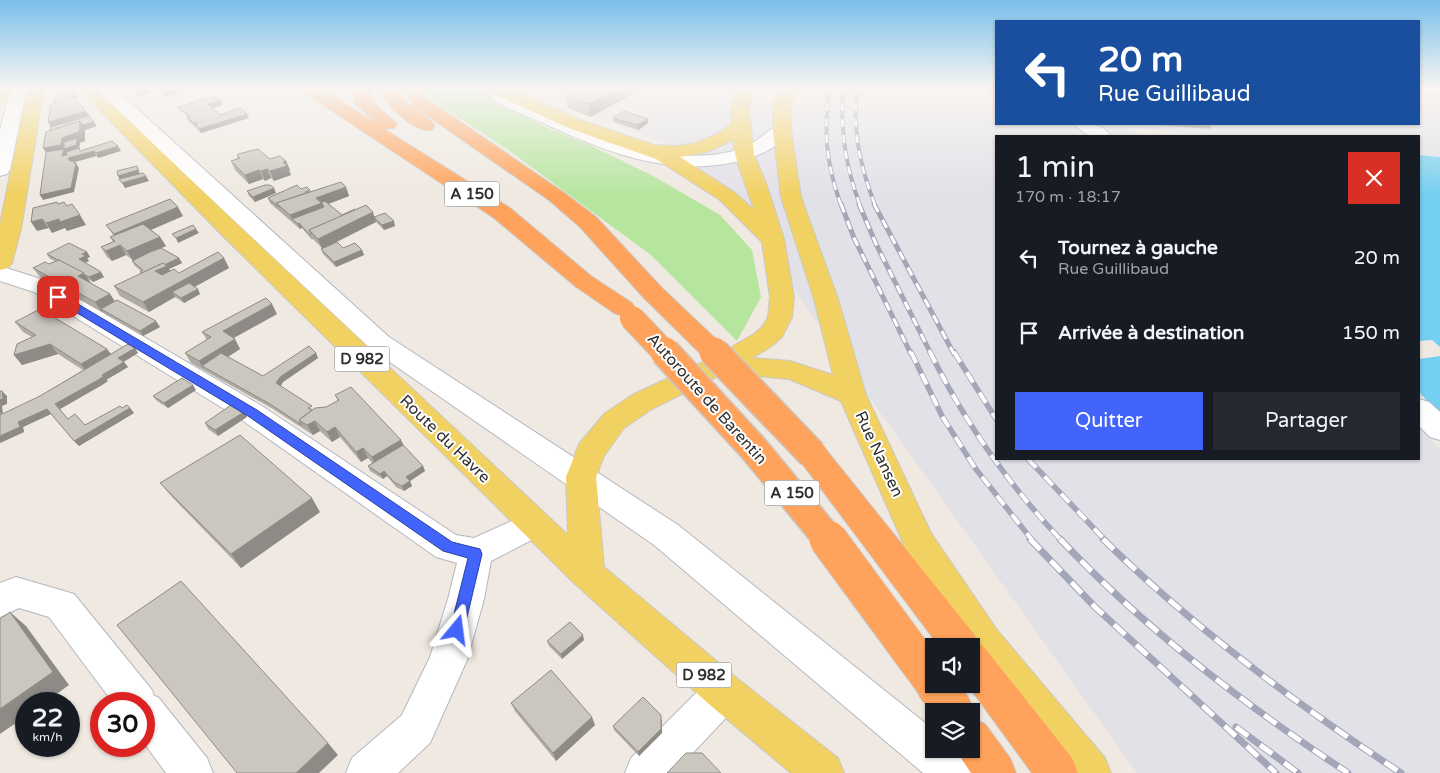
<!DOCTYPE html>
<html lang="fr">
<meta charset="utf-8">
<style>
body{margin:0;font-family:"Varela Round",sans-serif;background:#242831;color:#f1f3f6;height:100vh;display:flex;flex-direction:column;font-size:19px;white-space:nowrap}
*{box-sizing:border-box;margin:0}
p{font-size:16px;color:#9ea1a6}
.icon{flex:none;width:28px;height:28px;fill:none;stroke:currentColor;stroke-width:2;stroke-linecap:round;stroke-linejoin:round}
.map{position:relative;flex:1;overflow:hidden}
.side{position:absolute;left:995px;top:135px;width:425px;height:325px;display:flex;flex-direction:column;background:#171b24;border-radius:0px;box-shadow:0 1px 4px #0004}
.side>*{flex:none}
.hud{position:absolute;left:995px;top:20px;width:425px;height:105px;border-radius:0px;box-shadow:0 1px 4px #0004;background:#1a4fa0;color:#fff;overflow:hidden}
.tools{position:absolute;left:925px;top:638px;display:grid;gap:10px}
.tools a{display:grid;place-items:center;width:55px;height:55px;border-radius:0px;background:#171b24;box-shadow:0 1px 4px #0004;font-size:25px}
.speed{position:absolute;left:15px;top:692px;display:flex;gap:10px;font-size:25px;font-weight:700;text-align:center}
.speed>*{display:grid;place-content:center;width:65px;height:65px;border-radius:50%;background:#171b24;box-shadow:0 1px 4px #0004;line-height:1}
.speed small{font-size:12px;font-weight:400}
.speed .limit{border:8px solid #d22;background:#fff;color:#111}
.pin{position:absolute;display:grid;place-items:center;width:42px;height:42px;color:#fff;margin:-21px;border-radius:10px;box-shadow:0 2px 8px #0006}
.me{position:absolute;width:55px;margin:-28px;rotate:16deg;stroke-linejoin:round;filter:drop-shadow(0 0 4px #0008)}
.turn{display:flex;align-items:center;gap:18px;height:105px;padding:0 20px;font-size:22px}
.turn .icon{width:65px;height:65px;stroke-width:2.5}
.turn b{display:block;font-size:35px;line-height:42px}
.round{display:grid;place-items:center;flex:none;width:52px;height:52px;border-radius:0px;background:#242831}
.head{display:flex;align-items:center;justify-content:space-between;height:85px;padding:0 20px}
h1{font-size:30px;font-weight:600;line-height:38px}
.action{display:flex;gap:10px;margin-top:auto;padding:10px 20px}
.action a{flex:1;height:58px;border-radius:0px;background:#4264fb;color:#fff;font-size:20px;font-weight:600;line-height:58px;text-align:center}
.action a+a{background:#242831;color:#f1f3f6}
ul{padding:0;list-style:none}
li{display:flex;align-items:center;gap:15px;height:75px;padding:0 20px}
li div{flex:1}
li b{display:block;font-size:19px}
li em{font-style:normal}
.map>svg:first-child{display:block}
</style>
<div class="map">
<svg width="1440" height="773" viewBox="0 0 1440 773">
<rect width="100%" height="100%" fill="#efe9e1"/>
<!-- industrial -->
<path fill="#e3e1e8" d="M517,87h479v37h423v-37h21v71l-21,-2v-20h-204l-83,-8 7,8h-143v323h423v-32l21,22v324h-303l-275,-386 -137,-197 -56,-46z"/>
<!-- green -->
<path fill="#b6e59e" d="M422,87h48l75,40 49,20 61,30 65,38 32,35 9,47 -24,44 -86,-86 -144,-106 -77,-50z"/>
<!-- water -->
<path fill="#75cff0" d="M1419,155l21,2v259l-21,-24z"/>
<!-- pier -->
<path fill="#efe9e1" d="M1432,340l8,7v9l-21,3v-18z"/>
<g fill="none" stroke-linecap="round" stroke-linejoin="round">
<defs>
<g id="minor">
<path d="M11,87h16l-17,83 -3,4 -7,2v-46z"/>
<path d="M96,87h17l276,250 289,188 256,205v19c25,0 32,-1 42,24h-53l-269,-228 -283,-196 -264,-248z"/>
<path d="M482,87c4,-1 14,-2 18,0 8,3 15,10 23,14 37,18 88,44 128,51 31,5 69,7 98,-7 13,-6 24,-23 39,-19l3,4c-11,17 -32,26 -51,31 -70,17 -134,-9 -197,-38 -20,-9 -48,-17 -61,-36z"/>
<path d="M1419,87h21v7l-21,-2z"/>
<path d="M1073,124c14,-1 29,-1 38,12h-22z"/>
<path d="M0,266l50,16 212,124 194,129 18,3 60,-27 11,4 5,9 -5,9 -54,28 -7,38 -17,61 -37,83 -32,30h-52l6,-15 50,-43 28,-58 18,-58 9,-36 -21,-6 -194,-137 -208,-128 -34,-11z"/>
<path d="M1419,399l10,3 11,10v28l-10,-3 -11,-11z"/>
<path d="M16,577l58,17 78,96 2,6 4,1 49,61 6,15h-47l-22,-30v-39h-30l-65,-87 -30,-9 -19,9v-34z"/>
<path d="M724,673l14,6 5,13 -5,13 -64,68h-49l6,-15 79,-79z"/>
</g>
<g id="major">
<path d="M0,87h12l-6,15 -6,1z"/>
<path d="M28,87h16l-23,142 -9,34 -4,5 -8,2v-46z"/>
<path d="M77,87h17l143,137 331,311 -2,-58 13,-33 25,-30 28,-19 80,-37 42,-24 9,-8 5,-9 2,-20 -8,-55 -42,-42 -64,-41 -85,-30 -84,-38 -2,-4h21l77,34 71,24 24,1 17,-3 20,-8 17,-11 -1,-13 6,-24h16l-4,24 5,44 12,28 18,56 10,58 -2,20 -10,20 -10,9 -20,12 38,3 43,14 -19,-76 -33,-102 -8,-67v-22l6,-21h16l-4,21v22l10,67 37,102 28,96 65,138 66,97 108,128 6,15h-47l-93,-119v-8h-5l-59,-94 -66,-151 -52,-22 -65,-6 -72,36 -28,19 -20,28 -8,21 8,90 134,112 100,79 6,15h-53l-81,-68 -135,-121 -354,-350zM733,140c2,24 14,46 21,70l-20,-18 -54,-35 27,-5z"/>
</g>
<g id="highway">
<path d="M300,87h19l58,37 -23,-22v-15h16l1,13 26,24 -3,4 -10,1 126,79 81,68 41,27 3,5 -3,5 -9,3 -9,-3 -39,-27 -81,-68 -192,-127z"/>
<path d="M381,87h16l6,12 29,23 3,4 -3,4c-13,3 -34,-15 -43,-25 -5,-4 -6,-12 -8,-18z"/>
<path d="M402,87h16l9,12 136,93 33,25 66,71 59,56 4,6 -4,6 -9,3 -9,-3 -59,-58 -64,-71 -31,-27 -134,-93z"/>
<path d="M812,443l11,3 151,188 5,10 5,3 88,111 6,15h-46l-65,-89h4v-38h-32l-138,-184 -4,-8 4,-8z"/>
<path d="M934,666v18h23l11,13 6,14 -3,6v-6h-37v5l-14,-19 -5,-13 5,-13z"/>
<path d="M971,718l14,6 25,34 6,15h-45l-16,-24h16z"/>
</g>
</defs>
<!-- minor casing -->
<use href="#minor" stroke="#b4b7c1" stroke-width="2"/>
<!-- major casing -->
<use href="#major" stroke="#c9c9c9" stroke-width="2"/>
<!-- highway casing -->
<use href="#highway" stroke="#c9c9c9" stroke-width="2"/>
<!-- minor -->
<use href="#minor" fill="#fff" fill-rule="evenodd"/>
<!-- major -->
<use href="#major" fill="#f2d163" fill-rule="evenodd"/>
<!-- highway -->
<use href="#highway" fill="#ffa35c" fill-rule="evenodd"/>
<defs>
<g id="rail-far3">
<path d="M830,87c-7,43 -4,77 11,118"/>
<path d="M843,87c-3,41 2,79 17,118"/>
<path d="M858,87c-7,41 2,80 17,118"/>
</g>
<g id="rail-far2">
<path d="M841,204l13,34 57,116"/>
<path d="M859,204l17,40 55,110"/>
<path d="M874,204l80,150"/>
</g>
<g id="rail-far1">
<path d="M911,352l31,64 33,52 57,72"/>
<path d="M930,352c34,69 78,132 131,188"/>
<path d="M954,352l42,67"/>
<path d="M1028,459l77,81"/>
</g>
<g id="rail">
<path d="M1030,539l65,68 181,166"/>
<path d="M1060,539c86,91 184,165 288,234"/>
<path d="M1103,539c90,88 193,165 298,234"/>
<path d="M1236,727l62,46"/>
</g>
</defs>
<!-- rail-far3 casing -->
<use href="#rail-far3" stroke="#a3a6b8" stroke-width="4"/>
<!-- rail-far2 casing -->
<use href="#rail-far2" stroke="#a3a6b8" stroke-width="5"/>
<!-- rail-far1 casing -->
<use href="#rail-far1" stroke="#a3a6b8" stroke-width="5.5"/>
<!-- rail casing -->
<use href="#rail" stroke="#a3a6b8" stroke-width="7"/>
<!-- rail-far3 -->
<use href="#rail-far3" stroke="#fff" stroke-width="2.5" stroke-dasharray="8" stroke-linecap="butt"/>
<!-- rail-far2 -->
<use href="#rail-far2" stroke="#fff" stroke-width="3" stroke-dasharray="9" stroke-linecap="butt"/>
<!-- rail-far1 -->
<use href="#rail-far1" stroke="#fff" stroke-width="4" stroke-dasharray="12" stroke-linecap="butt"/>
<!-- rail -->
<use href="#rail" stroke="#fff" stroke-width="5" stroke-dasharray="15" stroke-linecap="butt"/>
<defs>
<g id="highway-bridge-far2">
<path d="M632,318l34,36"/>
<path d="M712,350l4,4"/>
</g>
<g id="highway-bridge-far1">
<path d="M665,352l89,97 75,91"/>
<path d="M714,352l98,102"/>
</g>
<path id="highway-bridge" d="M828,539l106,144"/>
</defs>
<!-- highway-bridge-far2 casing -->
<use href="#highway-bridge-far2" stroke="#c9c9c9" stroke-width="26" stroke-linecap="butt"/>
<!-- highway-bridge-far1 casing -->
<use href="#highway-bridge-far1" stroke="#c9c9c9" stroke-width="32" stroke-linecap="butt"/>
<!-- highway-bridge casing -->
<use href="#highway-bridge" stroke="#c9c9c9" stroke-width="39" stroke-linecap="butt"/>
<!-- highway-bridge-far2 -->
<use href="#highway-bridge-far2" stroke="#ffa35c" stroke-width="24"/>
<!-- highway-bridge-far1 -->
<use href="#highway-bridge-far1" stroke="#ffa35c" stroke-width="29"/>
<!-- highway-bridge -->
<use href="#highway-bridge" stroke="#ffa35c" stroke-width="37"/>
</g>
<!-- wall -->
<g fill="#afaba4">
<path d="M143,87h38l3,4 -20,6 -8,-8 -4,-1 2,2 -14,7 -4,-3 -2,-4z"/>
<path d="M585,87h61l-56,30 -22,-9 -2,-12z"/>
<path d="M223,105l-11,3 8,7 27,-1 2,4 -48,15 -4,-4 -1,-2 -7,-5 -2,-4 1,-1 -7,-6 -3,-4z"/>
<path d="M613,118l35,1v4l-10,7 -24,-8z"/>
<path d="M1149,124h63l-2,5z"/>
<path d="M237,156l49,5 4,9h-1l2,5 -17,6 -3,-3 -6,3 -2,-2 -14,5 -14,-14 -4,-9 7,-3z"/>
<path d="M346,187l3,9 -21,8 14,11 33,2 20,9 -11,4 -8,-8 -45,23 12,3 19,2 2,5 -28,12 -13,-13 -2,-5 1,-1 -9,-9 -1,1 -10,-12 -2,1 -30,-26 -2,-5 33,-9 9,1 1,2z"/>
<path d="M247,191l29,2 -21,9 -6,-6z"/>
<path d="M183,216l-32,14 9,7 6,9 -5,2 18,10 3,5 -13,6 1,2 9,2 45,-15 5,10 -35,19 6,7 -16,9 -9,-6 -26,15 -29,-16 -6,-10 27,-12 -1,-2 1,-1 -6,-5 -3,-5 1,-1 -7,-5 -14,6 -5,-4 -6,-10 12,-5 -3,-5 4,-1 -8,-11z"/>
<path d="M87,252l3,5 -3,1 2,3 -4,2 19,14 -11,5 -5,-3 2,4 20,11 5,7 45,26 -17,9 -38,-22 -2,-2h-1l-62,-35 -7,-9 16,-4 6,-3 -5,-2 -3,-5z"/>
<path d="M277,314l-43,24 6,11 -12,8 35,19 53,-23 2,5 -35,24 -3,4 33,24 13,-3 12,-6 -3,-6 68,50 20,21 2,5 -15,10 2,5 -8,5 -8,-4 -9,-11 -4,3 -13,-8 -2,-5 4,-3 -4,-5 -7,4 -21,-25 -8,5 -12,-11 -7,4 -40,-26 -82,-46 -6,-10 22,-13 -5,-8z"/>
<path d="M15,322l92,27 4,5 24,-6 3,5 -14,9 4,5 -22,13 2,1 -6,4 -42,24 8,10 17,6 37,-17h8l4,5 -55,33 -28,-32 -28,13 1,5 -24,11 40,-47 43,-26 -25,-16 -36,11 -8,-10 18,-18 -9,-5z"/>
<path d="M196,390l-28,18 -11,-7 -4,-5z"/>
<path d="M244,412l3,5 -29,19 -10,-7 -3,-6z"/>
<path d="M160,483l160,29 -79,56 -69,-71z"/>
<path d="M584,640l-22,19 -13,-13 -2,-5z"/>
<path d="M511,703l84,22 -39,36 -41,-50z"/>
<path d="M662,720v13l-23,23 -25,-26 -1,-4z"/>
</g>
<!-- shaded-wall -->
<g fill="#8e8b86">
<path d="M151,87h1l2,3 -14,7 -3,-5z"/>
<path d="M182,87l2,4 -20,6 -2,-5z"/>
<path d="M622,87h24l-56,30 -1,-13z"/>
<path d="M77,94l2,4 -6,2 -3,-4z"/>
<path d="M221,100l2,5 -13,4 -2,-5z"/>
<path d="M86,111l5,8 3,3 3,4 -12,4v11l-5,2 -1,7 -14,11 -16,-4 -6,-9 19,-10 -9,-8 -5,-8z"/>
<path d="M247,114l2,4 -48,15 -2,-4z"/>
<path d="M648,119v4l-10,7 -1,-5z"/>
<path d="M118,146l3,5 -23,7 -2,-5z"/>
<path d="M94,151l3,5 -22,6 4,6 -5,24 -31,8 -3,-5 31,-32 -3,-5z"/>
<path d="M286,161l4,9h-1l2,5 -17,6 -4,-10 13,-9z"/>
<path d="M137,166l2,5 1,4 -20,5 -2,-4z"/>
<path d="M267,169l4,9 -6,3 -4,-10z"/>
<path d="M259,170l4,9 -14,5 -4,-9z"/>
<path d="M146,176l3,5 -24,7 -3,-5z"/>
<path d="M346,187l3,9 -26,10 3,6 -34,7 -2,-4 26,-17z"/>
<path d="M274,188l2,5 -21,9 -2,-5z"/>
<path d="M178,207l5,9 -63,27 -6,-9z"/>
<path d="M373,212l3,10 -54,27 -4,-10z"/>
<path d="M80,215l6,10 -19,6 -2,-3 -13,5 -6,-10 13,-4z"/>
<path d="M42,219l7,9 -12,3 -6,-9z"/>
<path d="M394,221l1,5 -11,4 -2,-5z"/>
<path d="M299,223l3,5 -2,1 -2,-5z"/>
<path d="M196,229l3,4 -21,10 -2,-5z"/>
<path d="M160,237l6,9 -33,15 -6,-10z"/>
<path d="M120,245l6,10 -14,6 -6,-10z"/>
<path d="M362,250l2,5 -28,12 -2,-5z"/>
<path d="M87,252l3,5 -3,1 2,3 -7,3 -3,-5 3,-5z"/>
<path d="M179,258l3,5 -13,6 4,7 -30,-2z"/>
<path d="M224,258l5,10 -51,28 -6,-4 3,5 -26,15 -6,-10z"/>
<path d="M101,272l3,5 -11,5 -4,-5z"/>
<path d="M84,273l7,10 -7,3 -6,-10z"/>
<path d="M198,289l2,5 -16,9 -3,-5z"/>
<path d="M110,294l6,10 -15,5 2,3h-1l-7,-10z"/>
<path d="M272,304l5,10 -49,27 -5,-10z"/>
<path d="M156,321l4,6 -17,9 -3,-5z"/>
<path d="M235,339l5,10 -32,20 -6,-3 -3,-5z"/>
<path d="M50,344l8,10 -36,11 -8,-10z"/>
<path d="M135,348l3,5 -17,10 -3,-5z"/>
<path d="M107,349l7,10 -26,15 -7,-10z"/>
<path d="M316,353l2,5 -35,24 -4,7 -3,-6 4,-6z"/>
<path d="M124,362l4,5 -22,13 2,1 -6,4 -42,24 -5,-5z"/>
<path d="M193,385l3,5 -28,18 -4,-5z"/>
<path d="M2,391l5,5v8l-5,2 1,7 -3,1v-14z"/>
<path d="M130,408l4,5 -55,33 -5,-5z"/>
<path d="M47,409l4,5 -28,13 1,5 -24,11v-7l18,-14z"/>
<path d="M244,412l3,5 -29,19 -3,-6z"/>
<path d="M317,413l-2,9 5,9 -7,4 -6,-10z"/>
<path d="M335,427l5,10 -8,5 -5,-10z"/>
<path d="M401,440l5,10 -30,17 -4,-10z"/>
<path d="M363,448l5,10 -7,4 -5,-10z"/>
<path d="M423,466l2,5 -15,10 2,5 -8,5 -2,-5 4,-9z"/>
<path d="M384,471l3,5 -4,3 -3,-5z"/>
<path d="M312,498l8,14 -79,56 -10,-14z"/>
<path d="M10,612l16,14 43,59 -26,19h-17v12l-26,18v-25z"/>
<path d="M583,635l1,5 -22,19 -1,-5z"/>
<path d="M661,715l1,18 -23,23 -1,-4z"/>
<path d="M592,717l3,8 -39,36 -3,-8z"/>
<path d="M328,743l10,12 -19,18h-23z"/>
</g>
<!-- building -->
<g fill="#cbc7bf" stroke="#8e8b86">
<path d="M57,87h5l2,2 6,-2 7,7 -7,2 3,2 -19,6z"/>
<path d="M143,87h8l-14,5 -3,-2z"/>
<path d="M156,87h26l-20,5z"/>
<path d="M585,87h37l-33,17 -23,-8z"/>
<path d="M215,96l6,4 -13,4 12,11 20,-7 7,6 -48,15 -4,-4 3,-1 -6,-2 -5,-4 3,-1 -12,-10z"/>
<path d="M74,98l12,13 -38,11 3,-18z"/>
<path d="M624,111l24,8 -11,6 -24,-7z"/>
<path d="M89,116l5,6 -12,3 -2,-4 -30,10v-4z"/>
<path d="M80,121l-1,11 -17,6 -1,7 -18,3 3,-16z"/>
<path d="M77,138l-1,7 -12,4v-7z"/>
<path d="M112,141l6,5 -22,7 -2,-2 -26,7 2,3h4v2h2l-5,25 -31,7 6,-43 18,-3 -2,7 5,-1 -1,-3 13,-4 1,3z"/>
<path d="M258,149l12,10 10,-3 6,5 -3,1 4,4 -17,5 -3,-2 -6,2 -2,-1 -14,5 -14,-14 9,-3 -3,-2 1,-2z"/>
<path d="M137,166l1,4 -20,6 -1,-5z"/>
<path d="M143,173l3,3 -24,7 -3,-4z"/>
<path d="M341,182l5,5 -30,11 6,5 -32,12 -14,-12z"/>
<path d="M265,185h5l4,3 -21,9 -6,-6z"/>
<path d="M297,185l4,4 6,-2 3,3 -5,2 1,1 -30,10 3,4 -11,-9z"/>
<path d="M170,199l8,8 -64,27 -8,-9z"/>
<path d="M325,201l17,14 13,-6 1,1 -47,20 2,4 -1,1 -11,-12 -1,1 -6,-5 32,-12 -2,-4h-2z"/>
<path d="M57,202l1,2 6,-2 3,4 5,-2 8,11 -20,7 -1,-3 -13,4 -4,-4 -11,3 2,-14z"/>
<path d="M366,205l7,7 -55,27 -9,-9z"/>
<path d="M385,213l9,8 -12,4 -8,-8z"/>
<path d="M143,224l17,13 -33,14 -7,-6 -14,6 -5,-4 14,-6 -5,-4z"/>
<path d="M193,225l3,4 -20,9 -4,-4z"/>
<path d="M337,242l6,6 12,-5 7,7 -28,12 -13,-13z"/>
<path d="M69,243l18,9 -5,2 4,2 -7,3 22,13 -12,5 -30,-17h-1l-11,-6z"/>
<path d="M161,248l18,10 -15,7 -1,-2 -21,10 -2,-1 3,-2 -11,-9 18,-9z"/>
<path d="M218,252l6,6 -81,44 -29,-16 49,-23 4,3 -12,5 7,4 12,-6 5,4z"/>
<path d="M59,260l25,13 -6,3 32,18 -15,8 -62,-34 12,-6 4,2z"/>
<path d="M189,283l9,6 -17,9 -9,-6z"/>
<path d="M266,298l6,6 -49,27 12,8 -36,22 -14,-8 26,-16 -9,-5z"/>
<path d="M117,300l39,21 -16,10 -39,-22z"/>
<path d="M40,309l67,40 -26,15 -31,-20 -36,11 3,-11 19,-9 -21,-13z"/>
<path d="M128,344l7,4 -17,10 6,4 -22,13 2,1 -6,4 -43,24 13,15 7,-5 10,11 35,-19 2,2 5,-3 3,3 -56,33 -27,-32 -29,13 2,5 -20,9v-21l40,-19z"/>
<path d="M309,346l7,7 -36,24 -4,6 36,23 -4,2 4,2 -13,10 3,5 -32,-21 -68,-38 19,-13 42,23z"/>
<path d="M182,378l11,7 -29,18 -11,-7z"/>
<path d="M351,387l50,53 -29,17 -9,-9 -7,4 -21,-25 -8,5 -12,-11 -8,4 -8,-5 16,-12 11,-1 13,-7 -4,-5z"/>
<path d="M0,391h2l1,8 -3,1z"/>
<path d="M231,405l13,7 -29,18 -10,-7z"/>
<path d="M240,435l72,63 -81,56 -71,-71z"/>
<path d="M403,445l20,21 -17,11 4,4 -8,5 -8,-4 -10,-11 -4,3 -12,-8z"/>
<path d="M181,581l147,162 -32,30h-59l-120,-148z"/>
<path d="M10,612l43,60 -53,37v-90z"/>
<path d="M570,622l13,13 -22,19 -14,-13z"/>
<path d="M551,670l41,47 -39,36 -42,-50z"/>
<path d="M643,697l18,18v14l-23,23 -25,-26z"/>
<path d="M686,753h16l19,20h-54z"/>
</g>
<!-- sky -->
<linearGradient id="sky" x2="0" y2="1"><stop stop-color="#7abfeb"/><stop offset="0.45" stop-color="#f8f5f2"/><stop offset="1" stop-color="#f8f5f2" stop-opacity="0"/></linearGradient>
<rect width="1440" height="195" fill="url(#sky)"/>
<!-- route -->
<path fill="#4264fb" stroke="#2b41a3" d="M54,294h7l196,116 195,132 28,7 2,5 -19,80 -6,2 -5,-2 -2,-4 18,-72 -25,-7 -195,-135 -194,-117z"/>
<g text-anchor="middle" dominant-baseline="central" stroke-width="4" stroke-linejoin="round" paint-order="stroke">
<!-- shield labels -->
<g fill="#fff" stroke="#6d6d6d" stroke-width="1">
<rect x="444.5" y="181.5" width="55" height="25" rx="4"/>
<rect x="334.5" y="346.5" width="55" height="25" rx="4"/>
<rect x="764.5" y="480.5" width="55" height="25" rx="4"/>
<rect x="676.5" y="662.5" width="55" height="25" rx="4"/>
</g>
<g font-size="15" font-weight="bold" fill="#2e2e2e">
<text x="472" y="194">A 150</text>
<text x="362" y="359">D 982</text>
<text x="792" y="493">A 150</text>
<text x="704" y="675">D 982</text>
</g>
<!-- street labels -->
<g font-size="16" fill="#2e2e2e" stroke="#fff">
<text transform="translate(707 399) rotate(48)">Autoroute de Barentin</text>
<text transform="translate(445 439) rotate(44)">Route du Havre</text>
<text transform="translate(879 454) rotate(65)">Rue Nansen</text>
</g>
</g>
</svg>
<div class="tools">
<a><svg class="icon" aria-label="sound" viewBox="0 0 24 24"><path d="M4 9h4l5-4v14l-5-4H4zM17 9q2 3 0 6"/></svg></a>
<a><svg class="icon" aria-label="layers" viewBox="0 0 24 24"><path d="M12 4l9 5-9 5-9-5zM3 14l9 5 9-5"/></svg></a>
</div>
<div class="speed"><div>22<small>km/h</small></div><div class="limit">30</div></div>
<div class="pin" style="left:58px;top:297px;background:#d93025"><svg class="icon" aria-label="arrive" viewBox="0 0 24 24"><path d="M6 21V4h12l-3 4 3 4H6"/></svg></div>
<svg class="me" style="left:457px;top:630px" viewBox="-20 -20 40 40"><path d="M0-17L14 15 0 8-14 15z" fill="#4264fb" stroke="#fff" stroke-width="4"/></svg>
<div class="hud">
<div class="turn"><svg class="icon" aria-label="left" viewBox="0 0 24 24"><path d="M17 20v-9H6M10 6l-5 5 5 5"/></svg><div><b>20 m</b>Rue Guillibaud</div></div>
</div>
<section class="side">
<div class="head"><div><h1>1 min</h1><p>170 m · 18:17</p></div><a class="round" style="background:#d93025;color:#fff"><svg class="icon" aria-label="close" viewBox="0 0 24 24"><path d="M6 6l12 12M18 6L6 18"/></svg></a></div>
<ul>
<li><svg class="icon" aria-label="left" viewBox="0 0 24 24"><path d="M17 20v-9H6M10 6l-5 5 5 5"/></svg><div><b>Tournez à gauche</b><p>Rue Guillibaud</p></div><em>20 m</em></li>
<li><svg class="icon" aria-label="arrive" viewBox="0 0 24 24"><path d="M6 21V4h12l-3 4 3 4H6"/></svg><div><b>Arrivée à destination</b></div><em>150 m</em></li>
</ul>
<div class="action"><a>Quitter</a><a>Partager</a></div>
</section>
</div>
